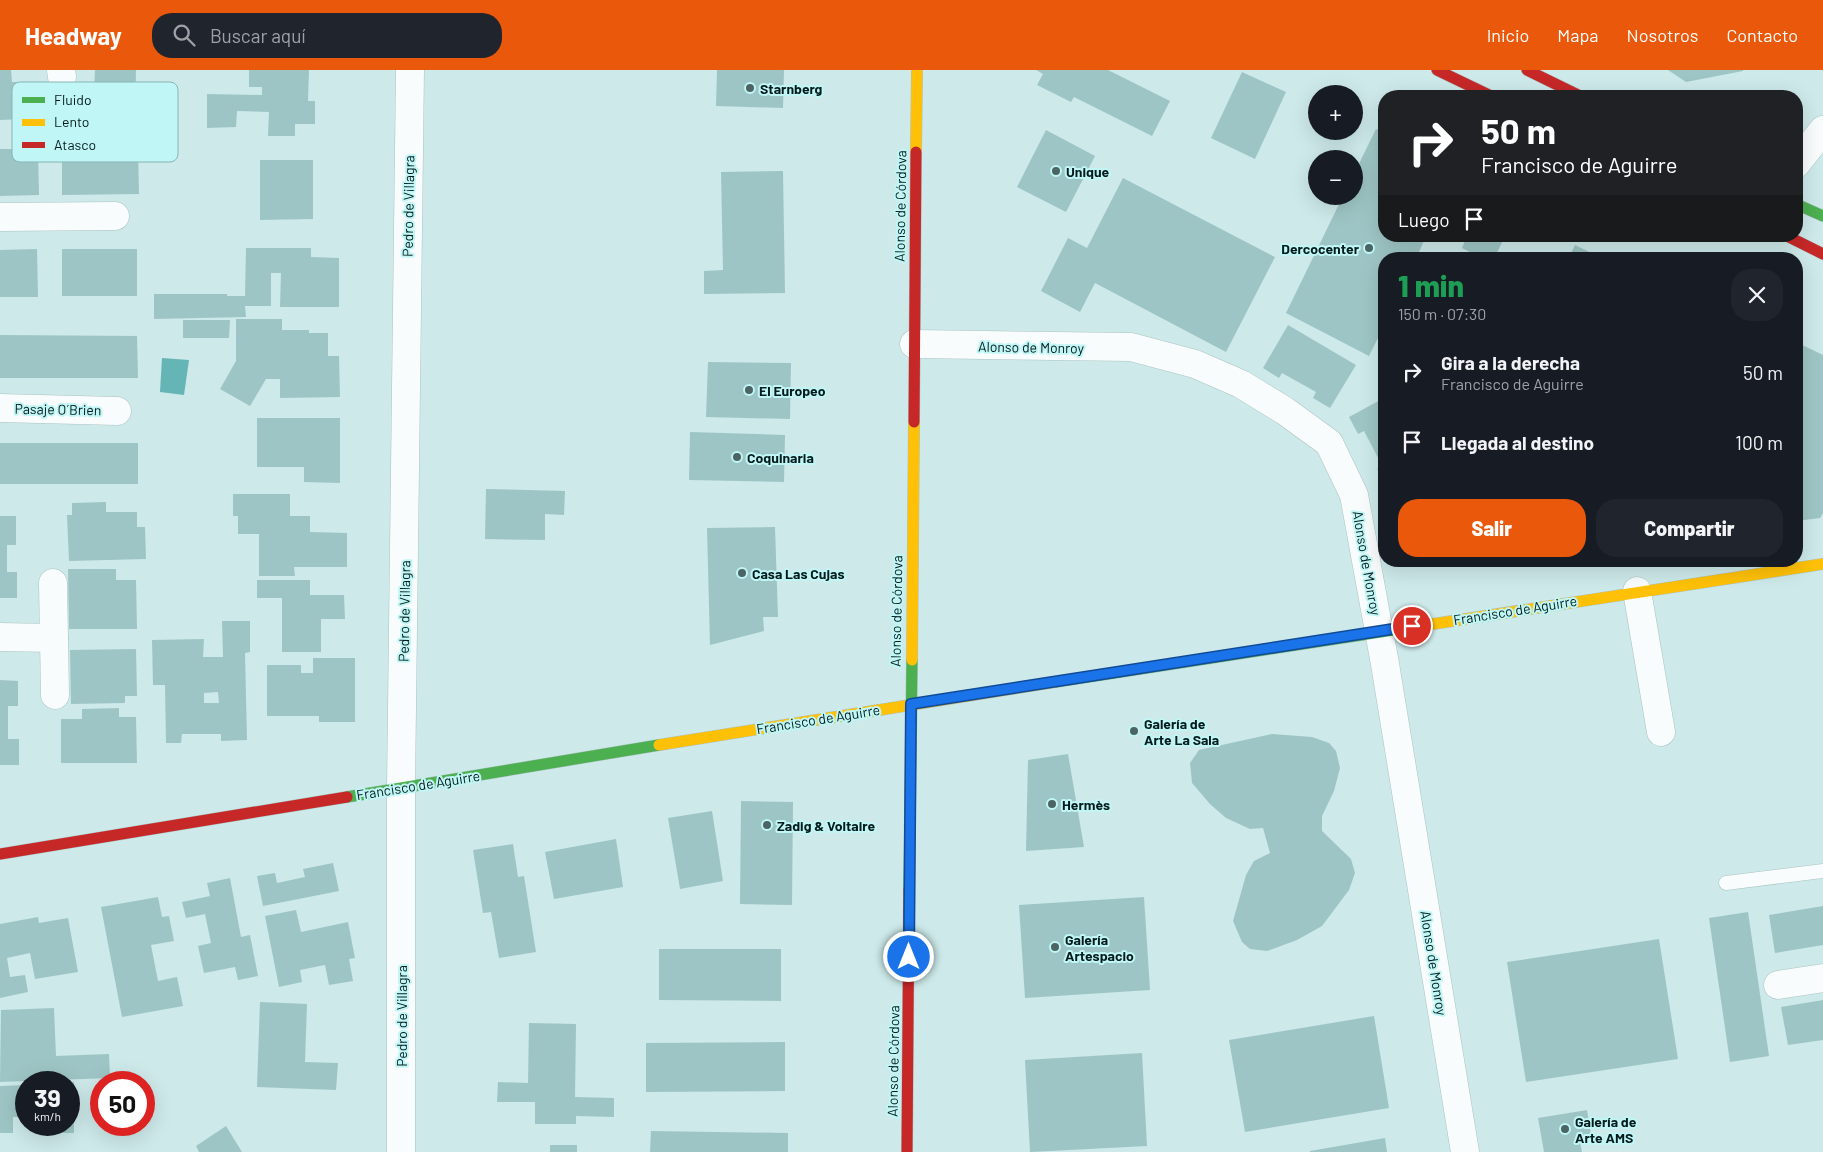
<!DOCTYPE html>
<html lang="es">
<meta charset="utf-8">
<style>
body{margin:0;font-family:Barlow,sans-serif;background:#20242c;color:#f1f3f6;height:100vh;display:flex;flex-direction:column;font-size:19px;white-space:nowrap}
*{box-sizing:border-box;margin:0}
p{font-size:16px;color:#9ea1a6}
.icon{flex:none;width:28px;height:28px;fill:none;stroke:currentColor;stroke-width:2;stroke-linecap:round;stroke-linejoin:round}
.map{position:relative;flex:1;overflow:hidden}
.details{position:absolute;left:1378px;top:182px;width:425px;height:315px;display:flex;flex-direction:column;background:#171b24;border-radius:20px;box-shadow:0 5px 20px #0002}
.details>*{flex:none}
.guide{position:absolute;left:1378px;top:20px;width:425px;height:152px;border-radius:20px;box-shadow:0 5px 20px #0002;background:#202124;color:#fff;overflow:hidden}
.fabs{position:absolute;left:1308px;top:15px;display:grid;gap:10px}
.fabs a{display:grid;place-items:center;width:55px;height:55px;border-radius:50%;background:#171b24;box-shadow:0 5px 20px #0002;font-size:25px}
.speed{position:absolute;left:15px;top:1001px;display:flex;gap:10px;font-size:25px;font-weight:700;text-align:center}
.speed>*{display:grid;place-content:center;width:65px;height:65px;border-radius:50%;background:#171b24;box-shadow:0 5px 20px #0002;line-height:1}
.speed small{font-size:12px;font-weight:400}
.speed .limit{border:8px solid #d22;background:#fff;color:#111}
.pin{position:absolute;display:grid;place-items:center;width:42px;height:42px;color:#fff;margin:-21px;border:2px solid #fff;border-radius:50%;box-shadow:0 1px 5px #0007}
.me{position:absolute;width:55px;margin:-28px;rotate:0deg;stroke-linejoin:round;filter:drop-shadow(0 0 4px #0008)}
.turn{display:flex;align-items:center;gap:18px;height:105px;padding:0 20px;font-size:22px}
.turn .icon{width:65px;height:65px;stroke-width:2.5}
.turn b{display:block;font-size:35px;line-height:42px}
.then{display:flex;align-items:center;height:48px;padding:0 20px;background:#0003;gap:10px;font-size:19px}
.round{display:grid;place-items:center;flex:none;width:52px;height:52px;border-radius:20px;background:#20242c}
.head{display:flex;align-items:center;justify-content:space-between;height:85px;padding:0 20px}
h1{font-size:30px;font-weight:800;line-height:38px;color:#1e9e55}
.cta{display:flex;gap:10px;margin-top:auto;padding:10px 20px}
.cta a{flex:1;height:58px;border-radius:20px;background:#ea580c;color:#fff;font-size:20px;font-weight:800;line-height:58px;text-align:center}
.cta a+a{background:#20242c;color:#f1f3f6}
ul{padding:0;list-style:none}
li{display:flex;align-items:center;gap:15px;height:70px;padding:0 20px}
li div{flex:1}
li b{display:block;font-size:19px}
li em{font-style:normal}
header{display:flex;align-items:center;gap:30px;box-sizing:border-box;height:70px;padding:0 25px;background:#ea580c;color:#fff}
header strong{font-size:24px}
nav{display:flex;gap:28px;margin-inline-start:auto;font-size:18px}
.search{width:350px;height:45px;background:#20242c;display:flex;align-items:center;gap:12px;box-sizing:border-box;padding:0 18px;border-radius:20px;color:#9ea1a6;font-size:19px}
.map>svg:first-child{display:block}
</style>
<header>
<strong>Headway</strong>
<div class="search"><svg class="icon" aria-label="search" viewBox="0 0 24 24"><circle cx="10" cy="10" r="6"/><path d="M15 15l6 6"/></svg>Buscar aquí</div>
<nav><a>Inicio</a><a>Mapa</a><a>Nosotros</a><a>Contacto</a></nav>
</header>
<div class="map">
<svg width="1823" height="1082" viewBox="0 0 1823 1082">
<rect width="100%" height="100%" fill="#cde9e9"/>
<!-- water -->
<path fill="#65b5b7" d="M162,288l27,2 -5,35 -24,-3z"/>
<!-- building -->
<g fill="#9ec5c5" fill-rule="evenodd">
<path d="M0,0h11l1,12h21l1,28h-7v9l-27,1z"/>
<path d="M95,0h41l-1,51 -41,-1v-4h-3v-20h3z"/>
<path d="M249,0h60l-1,31h7v23h-20v12h-27l1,-24 -32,-1 -1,16 -29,1v-34l55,1v-8h-13z"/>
<path d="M717,0h67l-1,38 -67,-2z"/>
<path d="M1036,0h72l62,31 -18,35 -78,-39 -3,5 -34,-17 6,-11z"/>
<path d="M1668,0h75v1l-57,11z"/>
<path d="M1242,2l44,20 -31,67 -44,-21z"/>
<path d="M1376,59l8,3v104h42l-10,23h-32v67l-15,30 -83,-43 57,-117h11v-22z"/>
<path d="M1046,60l49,26 -29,56 -49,-25z"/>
<path d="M0,79h38l1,46 -39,1z"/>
<path d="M62,79h76l1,45 -77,1z"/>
<path d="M260,90h53v59l-53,1z"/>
<path d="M783,101l2,122 -81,1v-23l19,-1 -2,-98z"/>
<path d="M1123,108l152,79 -49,95 -131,-69 -15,29 -39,-21 27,-53 19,10z"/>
<path d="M1467,166h38l-11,23h-11l-21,-11z"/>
<path d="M1575,175l29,14h-36z"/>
<path d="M246,178h65v9l28,1v49h-59l1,-34h-10v33h-26l1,11 -92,2v-25h73v2h18z"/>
<path d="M37,179l1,48h-38v-47z"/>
<rect x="62" y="179" width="75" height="47"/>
<path d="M236,249h46v11h27v3h19v23h11l1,41 -60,1v-19h-14l-16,27 -30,-17 16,-28z"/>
<path d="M183,250h47l-1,18h-46z"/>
<path d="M1288,255l68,40 -26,43 -17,-10 3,-6 -34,-19 -3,5 -16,-10z"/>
<path d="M0,265l137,1 1,42h-138z"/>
<path d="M1796,272l27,13v158l-3,5 -24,3z"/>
<path d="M708,292l83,1 -1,56 -84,-2z"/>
<path d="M1384,328v84l-7,-13 5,-3 -9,-18 -9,-17 -6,3 -9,-17z"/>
<path d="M257,348h83v65l-36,-1v-15h-47z"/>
<path d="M690,362l95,3 -1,47 -95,-2z"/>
<rect x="0" y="373" width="138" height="41"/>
<path d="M486,419l79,2 -1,24 -19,-1v26l-60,-1z"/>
<path d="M233,424h57v22h20v16l37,1v34h-53l1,9h-36v-42h-21v-18h-5z"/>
<path d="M106,432v10h31v15h8l1,32 -77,2 -2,-46h5v-12z"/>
<path d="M0,446h16v29h-9v27h10v26h-17z"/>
<path d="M775,457l3,90h-15l1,14 -54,14 -3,-117z"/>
<path d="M68,499h48v11h20l1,49h-68z"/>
<path d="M257,510h53v15h34l1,24h-24v33h-39v-54h-25z"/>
<path d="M222,551h28v31l-5,1 2,87 -26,1v-7h-39l-1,9h-15l-1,-58h-12l-1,-45 52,-1 -1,18h20zM218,622l1,11h-15v-10z"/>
<path d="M136,579l1,47h-12v7l-54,1 -1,-54z"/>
<path d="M313,588h42v64h-36v-6h-52v-51h34v8h12z"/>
<path d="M0,610l18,1v25h-10v33h11v26h-19z"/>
<path d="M119,638v9h17l1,46h-76v-44h21v-10z"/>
<path d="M1272,664l40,3 17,6 7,8 4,17 -6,23 -12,25v15l29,28 4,14 -6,17 -27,36 -25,14 -30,11 -17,-2 -8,-7 -9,-21 13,-46 8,-14 16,-8 -7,-25 -13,1 -24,-11 -16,-14 -18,-21 -2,-20 9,-13z"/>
<path d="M1068,684l16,93 -58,4 2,-91z"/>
<path d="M741,731l52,1 -1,103 -52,-1z"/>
<path d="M712,741l11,70 -43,8 -12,-71z"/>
<path d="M616,769l7,48 -69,12 -9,-47z"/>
<path d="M513,774l5,33 6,-1 12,76 -37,6 -8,-46 -8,1 -10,-63z"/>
<path d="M333,793l6,28 -76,15 -6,-30 18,-3 2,10 28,-6 -2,-8z"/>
<path d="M230,808l11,59 9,-2 8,41 -20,4 -3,-13 -31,6 -6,-27 13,-3 -6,-29 -19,4 -4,-16 28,-6 -3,-13z"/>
<path d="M158,827l4,20 7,-1 5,25 -23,4 7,36 19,-4 6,29 -61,11 -21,-110z"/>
<path d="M1144,827l6,93 -125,8 -6,-93z"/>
<path d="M1823,836v39l-48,8 -6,-38z"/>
<path d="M296,840l5,22 47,-10 7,36 -6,1 4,22 -24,4 -4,-20 -25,5 2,12 -23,5 -14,-71z"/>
<path d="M1748,842l21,144 -39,6 -21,-144z"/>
<path d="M38,847l1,6 29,-5 10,54 -43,7 -5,-26 -23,5 3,19 15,-2 3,17 -28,6v-74z"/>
<path d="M1659,869l19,120 -152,23 -19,-120z"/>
<path d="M659,879h122v52l-122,-1z"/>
<path d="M1823,930v40l-35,5 -7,-38z"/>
<path d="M260,932l47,2 -2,58 33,1 -2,27 -79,-3z"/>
<path d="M54,938l2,48 53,-2 1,24 -110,4 1,-72z"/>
<path d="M1374,946l15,92 -144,24 -16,-92z"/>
<path d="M529,953l47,1 -1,73 39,1v19l-38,-1v8h-41v-22h-38l1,-20 30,1z"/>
<path d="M785,972v49l-139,1v-49z"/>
<path d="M1142,983l5,93 -117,6 -5,-92z"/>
<path d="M69,1012h5v51h-20l-1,-8h16z"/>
<path d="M25,1015l1,32h-13v16h-13v-47z"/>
<path d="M1587,1040l5,30 -12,2 2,10h-38l-6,-34z"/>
<path d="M226,1056l16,26h-43l-3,-6z"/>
<path d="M651,1061l137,2v19h-138z"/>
<path d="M1385,1068l2,14h-77v-1z"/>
<rect x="550" y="1075" width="27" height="7"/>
</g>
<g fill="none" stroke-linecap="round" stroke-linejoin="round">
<defs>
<path id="lane" d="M1726,813l97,-12"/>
<g id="street">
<path d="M61,0l1,7"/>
<path d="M1796,94l27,-34"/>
<path d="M0,147l115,-1"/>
<path d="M914,274l217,3 64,17 46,20 44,27 44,32 25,52 31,169 80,488"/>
<path d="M0,338l117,3"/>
<path d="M53,513l2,112"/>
<path d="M1637,521l24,141"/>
<path d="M0,567l54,1"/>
<path d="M1778,915l45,-7"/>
<path d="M401,1082v-364l9,-718"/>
</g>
<g id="fast">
<path d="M1796,134l27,12"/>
<path d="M1055,612l352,-54"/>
<path d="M347,727l312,-52"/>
<path d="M909,820l3,-230"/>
</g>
<g id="slow">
<path d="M916,82l1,-82"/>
<path d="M1407,558l416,-64"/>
<path d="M912,590l2,-238"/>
<path d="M659,675l396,-63"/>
</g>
<g id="jam">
<path d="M1437,0l54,26"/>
<path d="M1527,0l53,26"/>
<path d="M1787,166l36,18"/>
<path d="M914,352l2,-270"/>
<path d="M0,784l347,-57"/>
<path d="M907,1082l2,-262"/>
</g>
</defs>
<!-- lane casing -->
<use href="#lane" stroke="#acc3c3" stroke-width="15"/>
<!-- street casing -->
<use href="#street" stroke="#acc3c3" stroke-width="29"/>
<!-- fast casing -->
<use href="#fast" stroke="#acc3c3" stroke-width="12"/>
<!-- slow casing -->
<use href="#slow" stroke="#acc3c3" stroke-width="12"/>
<!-- jam casing -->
<use href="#jam" stroke="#acc3c3" stroke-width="12"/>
<!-- lane -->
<use href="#lane" stroke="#f8fcfc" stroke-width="14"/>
<!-- street -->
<use href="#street" stroke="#f8fcfc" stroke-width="28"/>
<!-- fast -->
<use href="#fast" stroke="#4caf50" stroke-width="11"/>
<!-- slow -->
<use href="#slow" stroke="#ffc107" stroke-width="11"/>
<!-- jam -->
<use href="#jam" stroke="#c62828" stroke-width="11"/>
</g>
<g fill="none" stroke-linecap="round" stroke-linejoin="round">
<defs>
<path id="route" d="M909,887l2,-253 501,-78"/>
</defs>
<!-- route casing -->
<use href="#route" stroke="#114b97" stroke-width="12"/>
<!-- route -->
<use href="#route" stroke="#1a73e8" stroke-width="9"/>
</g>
<!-- markers -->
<g fill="#4c6464" stroke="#c0f6f6" stroke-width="2">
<circle cx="750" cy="18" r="5"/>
<circle cx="1056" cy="101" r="5"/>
<circle cx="1369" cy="178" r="5"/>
<circle cx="749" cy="320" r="5"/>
<circle cx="737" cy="387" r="5"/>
<circle cx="742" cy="503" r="5"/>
<circle cx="1134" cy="661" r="5"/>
<circle cx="1052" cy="734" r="5"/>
<circle cx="767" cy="755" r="5"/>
<circle cx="1055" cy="877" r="5"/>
<circle cx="1565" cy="1059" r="5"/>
</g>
<g text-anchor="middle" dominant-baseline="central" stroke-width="4" stroke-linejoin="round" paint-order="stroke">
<!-- poi labels -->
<g font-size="14" font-weight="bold" fill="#061c1c" stroke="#c0f6f6" text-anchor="start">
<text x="760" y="18">Starnberg</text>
<text x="1066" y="101">Unique</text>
<text x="1359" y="178" text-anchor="end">Dercocenter</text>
<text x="759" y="320">El Europeo</text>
<text x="747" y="387">Coquinaria</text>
<text x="752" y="503">Casa Las Cujas</text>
<text x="1144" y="653">Galería de<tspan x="1144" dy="16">Arte La Sala</tspan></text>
<text x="1062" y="734">Hermès</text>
<text x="777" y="755">Zadig &amp; Voltaire</text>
<text x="1065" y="869">Galería<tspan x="1065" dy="16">Artespacio</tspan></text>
<text x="1575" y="1051">Galería de<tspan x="1575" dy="16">Arte AMS</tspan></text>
</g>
<!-- street labels -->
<g font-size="14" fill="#061c1c" stroke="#c0f6f6">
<text transform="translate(408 136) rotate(-89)">Pedro de Villagra</text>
<text transform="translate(900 136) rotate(-89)">Alonso de Córdova</text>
<text transform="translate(1031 277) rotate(1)">Alonso de Monroy</text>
<text transform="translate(58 339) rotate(1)">Pasaje O´Brien</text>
<text transform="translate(1367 493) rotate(80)">Alonso de Monroy</text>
<text transform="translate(1515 540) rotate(-9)">Francisco de Aguirre</text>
<text transform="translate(404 541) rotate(-89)">Pedro de Villagra</text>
<text transform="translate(896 541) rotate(-89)">Alonso de Córdova</text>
<text transform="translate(818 649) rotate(-9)">Francisco de Aguirre</text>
<text transform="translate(418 715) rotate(-9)">Francisco de Aguirre</text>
<text transform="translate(1434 893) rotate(81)">Alonso de Monroy</text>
<text transform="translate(401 946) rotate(-90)">Pedro de Villagra</text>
<text transform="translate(893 991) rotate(-89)">Alonso de Córdova</text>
</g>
</g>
<!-- legend -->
<rect x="12" y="12" width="166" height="80" rx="8" fill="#c0f6f6" stroke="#88b5b5" stroke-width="1"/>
<rect x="22" y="27" width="23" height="6" fill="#4caf50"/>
<rect x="22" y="49" width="23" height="7" fill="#ffc107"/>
<rect x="22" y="72" width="23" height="6" fill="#c62828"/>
<g font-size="14" fill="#061c1c">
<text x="54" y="35">Fluido</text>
<text x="54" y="57">Lento</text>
<text x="54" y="80">Atasco</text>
</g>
</svg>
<div class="fabs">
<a>+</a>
<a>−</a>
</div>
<div class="speed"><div>39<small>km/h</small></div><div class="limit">50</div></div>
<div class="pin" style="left:1412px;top:556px;background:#d93025"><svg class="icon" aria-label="arrive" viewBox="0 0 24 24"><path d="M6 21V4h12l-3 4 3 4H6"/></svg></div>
<svg class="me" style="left:909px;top:887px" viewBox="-20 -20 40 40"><circle r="17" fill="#1a73e8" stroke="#fff" stroke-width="3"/><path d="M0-11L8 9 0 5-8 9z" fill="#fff"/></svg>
<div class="guide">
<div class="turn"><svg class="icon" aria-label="right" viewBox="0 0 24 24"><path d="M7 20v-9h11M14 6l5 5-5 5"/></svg><div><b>50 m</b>Francisco de Aguirre</div></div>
<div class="then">Luego<svg class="icon" aria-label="arrive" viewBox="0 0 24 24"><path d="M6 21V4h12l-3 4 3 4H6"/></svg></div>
</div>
<section class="details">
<div class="head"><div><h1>1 min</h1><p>150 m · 07:30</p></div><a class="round"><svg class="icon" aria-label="close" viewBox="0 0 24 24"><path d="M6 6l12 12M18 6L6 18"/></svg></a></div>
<ul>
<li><svg class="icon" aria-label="right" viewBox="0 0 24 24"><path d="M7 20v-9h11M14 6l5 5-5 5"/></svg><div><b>Gira a la derecha</b><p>Francisco de Aguirre</p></div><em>50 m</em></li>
<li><svg class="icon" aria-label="arrive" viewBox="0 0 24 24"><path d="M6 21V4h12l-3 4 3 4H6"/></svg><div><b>Llegada al destino</b></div><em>100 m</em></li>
</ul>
<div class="cta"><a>Salir</a><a>Compartir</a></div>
</section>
</div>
